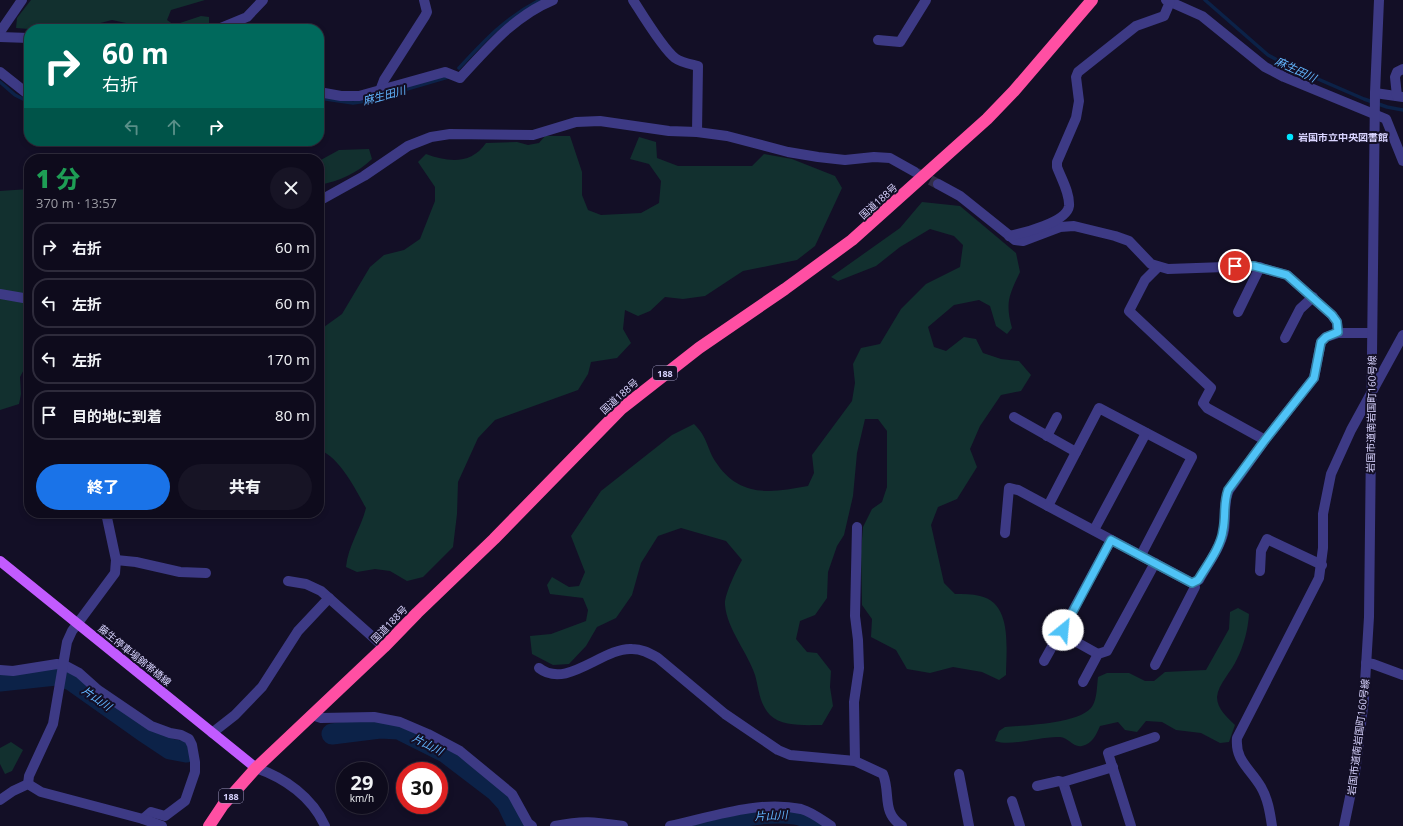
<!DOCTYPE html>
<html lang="ja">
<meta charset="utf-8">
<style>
body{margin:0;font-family:"Open Sans","Noto Sans JP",sans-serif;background:#171425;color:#f1f3f6;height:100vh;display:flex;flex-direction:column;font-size:15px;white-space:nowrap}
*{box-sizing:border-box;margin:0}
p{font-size:13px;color:#9b9ba3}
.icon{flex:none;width:22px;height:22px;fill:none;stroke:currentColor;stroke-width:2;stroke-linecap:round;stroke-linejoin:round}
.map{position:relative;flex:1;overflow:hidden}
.side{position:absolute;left:24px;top:154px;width:300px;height:364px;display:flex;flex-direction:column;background:#0e0b1c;border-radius:16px;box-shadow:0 2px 6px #0003,0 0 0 1px #2e2b3b}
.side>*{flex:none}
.hud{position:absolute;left:24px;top:24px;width:300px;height:122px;border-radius:16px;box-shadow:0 2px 6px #0003,0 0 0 1px #2e2b3b;background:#00695c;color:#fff;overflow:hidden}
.speed{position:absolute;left:336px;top:762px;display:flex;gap:8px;font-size:20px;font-weight:700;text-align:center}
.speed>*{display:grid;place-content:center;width:52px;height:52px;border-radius:50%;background:#0e0b1c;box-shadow:0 2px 6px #0003,0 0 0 1px #2e2b3b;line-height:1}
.speed small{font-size:10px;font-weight:400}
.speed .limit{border:6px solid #d22;background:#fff;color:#111}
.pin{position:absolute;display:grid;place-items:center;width:34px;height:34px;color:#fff;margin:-17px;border:2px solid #fff;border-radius:50%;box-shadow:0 1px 4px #0007}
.me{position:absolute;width:44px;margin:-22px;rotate:28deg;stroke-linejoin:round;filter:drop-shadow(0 0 3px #0008)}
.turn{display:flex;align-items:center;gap:14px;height:84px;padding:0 12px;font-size:18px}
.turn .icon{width:52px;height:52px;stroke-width:2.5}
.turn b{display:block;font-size:28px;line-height:34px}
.lanes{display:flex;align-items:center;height:38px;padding:0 12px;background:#0003;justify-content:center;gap:20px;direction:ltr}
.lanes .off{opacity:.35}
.round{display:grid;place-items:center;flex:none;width:42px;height:42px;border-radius:21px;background:#171425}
.head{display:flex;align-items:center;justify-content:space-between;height:68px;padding:0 12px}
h1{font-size:24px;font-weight:800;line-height:30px;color:#1e9e55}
.primary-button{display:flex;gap:8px;margin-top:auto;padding:8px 12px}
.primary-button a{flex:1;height:46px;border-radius:24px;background:#1a73e8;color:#fff;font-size:16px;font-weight:800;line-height:46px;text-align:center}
.primary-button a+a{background:#171425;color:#f1f3f6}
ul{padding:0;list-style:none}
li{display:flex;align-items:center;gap:12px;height:50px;margin:0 8px 6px;padding:0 4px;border:2px solid #2e2b3b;border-radius:16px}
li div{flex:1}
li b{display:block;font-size:15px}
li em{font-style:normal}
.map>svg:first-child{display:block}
</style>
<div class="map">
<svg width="1403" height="826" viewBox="0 0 1403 826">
<rect width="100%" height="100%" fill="#130f26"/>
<!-- green -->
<g fill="#12302f">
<path d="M31,0h174l-34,10 -4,10 7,5 27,-9 8,1v7l-13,5h-59l-11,-6 -14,-3 -35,9h-48l-13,-1 1,-10z"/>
<path d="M545,136h25l12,36v23l6,15 13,5 40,-2 18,-10 2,-22 -12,-17 -19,-5 9,-22 17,5 1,16 21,8h74l12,-12 28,5 43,17 7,12 -27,58 -18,14 -54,11 -38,25 -22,3 -18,-2 -15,14 -12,5 -13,-6 -2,19 8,14 -14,15 -26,4 -3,12 -10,16 -83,30 -17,18 -20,44 -1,32 -4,33 -30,30 -16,4 -17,-10 -15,-2 -18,3 -11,-5c2,-21 15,-39 20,-59 -10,-18 -27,-52 -47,-58v-123h5l18,-13 28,-47 14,-12 20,-5 16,-11 15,-38v-14l-17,-25 8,-8c22,8 45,11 60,-11l31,-1 11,3 11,-2z"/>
<path d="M369,149l3,10c-15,14 -32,22 -53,26v-24l20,-11z"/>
<path d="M29,189v171l-9,17 1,17 -2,10 -19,6v-219z"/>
<path d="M922,202l38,4 56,47 4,19c-11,23 -15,31 -8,56l-5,6 -11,-8 -6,-20 -11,-6 -25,5 -26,22 6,20 12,4 18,-14 12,2 7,14 18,6 18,2 12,14 -10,16 -20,4 -21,31 -10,23 7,18 -20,32 -19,8 -7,18 13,58 11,11c8,0 17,0 25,2 33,7 26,54 26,79l-7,5 -17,-8 -29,-5 -23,6 -23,-4 -11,-19 -25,-13 1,-18 -10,-14 -1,-53 2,-25 9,-18 10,-7 5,-15v-56l-9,-12h-13l-8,34 -4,43 -9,39 -7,11 -9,26 -1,26 -12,17 -15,6 -4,18 11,13 10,1 14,18 -1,16 3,19 -11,19c-15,0 -40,2 -52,-10 -11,-12 -11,-26 -15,-40 -7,-22 -28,-46 -30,-70 -1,-10 12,-36 17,-45l-16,-19 -45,-13 -23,8 -17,27 -9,32 -16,23 -19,9 -11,19 -17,18 -16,1 -21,-11 -2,-18 21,-2 35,-13 2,-11 -5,-12 -33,-4 -3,-9 5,-8 17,10 10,-1 6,-14 -14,-36 30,-45 71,-56 22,-11c14,14 12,22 21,37 24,37 55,32 93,25l6,-13 -2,-18 40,-54 3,-18 -2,-19 8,-16 19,-4 21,-35 25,-25 34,-17 3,-22 -9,-9 -24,-7 -30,18 -24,19 -38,15 -7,-4 69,-49z"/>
<path d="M1238,608l11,6c-1,15 -5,31 -12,45 -5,12 -19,25 -20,38 0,12 10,20 18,28l-6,17 -9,1 -19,-10 -25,-3 -14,-8 -16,-1 -9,11 -12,-2 -7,-8 -18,4c-4,9 -7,17 -18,20 -9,2 -14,-9 -22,-9 -20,-1 -48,10 -65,4l4,-10 6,-4c21,-2 78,-3 88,-22 4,-7 4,-20 5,-28l9,-4h22l16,8h9l11,-9 41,-2 23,-41 1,-17z"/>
<path d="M11,742l12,8 -11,21 -7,3 -5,-10v-16z"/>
</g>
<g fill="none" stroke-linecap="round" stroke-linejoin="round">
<!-- stream -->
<g stroke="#0c2248" stroke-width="3.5">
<path d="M1205,0l63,55 20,11 76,33 23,8 16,3"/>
<path d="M459,68c26,-28 46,-50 81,-68"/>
<path d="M0,82l15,13 14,7"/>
<path d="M319,98l34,5 13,-2 82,-24"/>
</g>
<!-- river -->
<g stroke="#0c2248" stroke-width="21">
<path d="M0,681l56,-6 15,5 72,51 27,18 16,3"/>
<path d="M332,734l48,-6 19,1 46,23 51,39 11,12 11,23"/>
<path d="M697,826c31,-7 66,-16 98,-12 9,1 18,7 25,12"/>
</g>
<!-- minor-tunnel -->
<path stroke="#312d47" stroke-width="10" stroke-dasharray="10 5" stroke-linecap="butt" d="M917,173l21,11"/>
<!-- minor -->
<g stroke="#3d3a85" stroke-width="10">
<path d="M633,0c9,14 30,49 42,58 7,5 15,6 23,8l-1,66"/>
<path d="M1166,0l36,16 63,51 19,10 102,42 17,42"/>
<path d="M105,29h16"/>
<path d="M218,29l29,-12 16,-17"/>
<path d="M0,32l22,-32"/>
<path d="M0,37l29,1"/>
<path d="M878,40l22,2 26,-42"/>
<path d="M0,72l29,23"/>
<path d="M382,90l-1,-2 3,-8 41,-64 2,-4 -3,-12"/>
<path d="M319,92l22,4h18l86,-24 15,6c28,-30 54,-62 93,-78"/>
<path d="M1375,93l28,4"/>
<path d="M1397,96l-2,-19 2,-5 6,-3"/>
<path d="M938,184l22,12 55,44 8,1 37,-14 14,-1 41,10 14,5 22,23 17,5 86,-3 33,9 45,40 5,7 1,11"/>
<path d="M319,201l45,-25 44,-30 23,-9 19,-3 83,1 43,-13 24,-1 69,10 28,1 30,4 61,16 30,5 27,3 29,-3 16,1 25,14"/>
<path d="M1009,236c15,-3 58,-14 60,-30 1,-13 -8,-28 -12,-39v-5l19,-44 3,-17 -3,-24 2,-5 58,-46 28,-10 6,-14"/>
<path d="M1158,267l-13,13 -16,31 82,77 -8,15 4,5 58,32"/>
<path d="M0,294l29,5"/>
<path d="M1238,312l22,-45"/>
<path d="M1285,338l15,-29 13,-12"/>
<path d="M1014,417l62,35"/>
<path d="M1047,436l10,-19"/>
<path d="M1048,506l51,-98 93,49 -51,98"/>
<path d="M1094,530l52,-97"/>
<path d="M1005,533l4,-45 9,2 174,93 7,-3c8,-15 22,-33 25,-50 2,-14 -1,-27 5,-40l36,-50 49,-62 7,-36 5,-5 12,-4h34"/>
<path d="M116,560l20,2 44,10 26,1"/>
<path d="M1260,571l1,-20 6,-12 55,26"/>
<path d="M288,581l18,3 15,7 63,56"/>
<path d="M1098,654l-34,-19 -1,-6 48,-89"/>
<path d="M1044,661l14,-25 6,-4"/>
<path d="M1366,663l7,1 30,11"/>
<path d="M1155,665l40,-78 -1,-5"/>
<path d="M539,668c28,22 64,-21 93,-19 10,0 17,4 26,9l67,56 53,36 12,5 65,6 28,13c8,20 -2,38 19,52"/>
<path d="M0,670l13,1 44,-7 7,1 15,8 19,17 53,36 19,7 11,2 8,4 3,6 3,17v10l-10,29 -20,15 -14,-4 -8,7"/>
<path d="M1083,682l15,-28 9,-3 48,-88"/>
<path d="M312,715l9,3 53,-1 26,5 28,12 32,17 52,43 16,29 4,3"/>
<path d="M212,733l23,-18 27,-28 36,-56 31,-33"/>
<path d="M855,761l-1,-59 5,-34 -1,-28 -3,-24 2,-89"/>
<path d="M256,768c29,10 56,29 69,58"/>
<path d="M959,774l10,52"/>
<path d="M1063,782l14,44"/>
<path d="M28,784l1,-8 24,-52 14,-82 5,-11 43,-58 1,-13 -10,-47"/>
<path d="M1037,786l22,-5 4,1 50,-15"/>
<path d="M0,800l13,-9 15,-7 13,8 102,27 19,7"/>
<path d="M1012,801l8,25"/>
<path d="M555,826c29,-6 40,-4 68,0"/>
<path d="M670,826c42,-9 88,-26 131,-17 11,3 21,11 30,17"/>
<path d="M1131,826l-23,-73 47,-16"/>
<path d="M1272,826c-2,-13 -4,-27 -11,-39 -11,-19 -26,-26 -24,-49l82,-160 4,-30v-34l8,-40 20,-44 52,-95"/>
<path d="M1344,826l11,-53 9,-74 5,-82 6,-524 4,-93"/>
</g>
<!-- major -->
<path stroke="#c25bff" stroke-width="10" d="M0,561l256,207"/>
<!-- highway -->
<path stroke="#ff4fa3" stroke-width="12" d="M209,826l14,-21 33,-37 128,-121 33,-34 77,-74 127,-130 78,-61 86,-59 67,-49 135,-121 27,-28 78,-91"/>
</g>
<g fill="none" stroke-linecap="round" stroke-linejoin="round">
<defs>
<path id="route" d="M1063,630l48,-90 81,43 6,-3c9,-15 23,-33 25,-50 3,-14 0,-26 5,-40l37,-50 49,-62 7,-36 5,-5 12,-5 -1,-10 -5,-7 -45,-40 -33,-9h-19"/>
</defs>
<!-- route casing -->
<use href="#route" stroke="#337fa1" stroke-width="10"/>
<!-- route -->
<use href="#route" stroke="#4fc3f7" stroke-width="7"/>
</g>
<!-- markers -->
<circle fill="#00e5ff" stroke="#130f26" stroke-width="1.5" cx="1290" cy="137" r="4"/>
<g text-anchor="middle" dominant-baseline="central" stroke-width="4" stroke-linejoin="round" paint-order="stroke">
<!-- shield labels -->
<g fill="#130f26" stroke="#9e99be" stroke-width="1">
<rect x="653" y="366" width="24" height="14" rx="3"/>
<rect x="219" y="789" width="24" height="14" rx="3"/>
</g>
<g font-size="9" font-weight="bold" fill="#d9d4ff">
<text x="665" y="373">188</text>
<text x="231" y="796">188</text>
</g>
<!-- poi labels -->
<g font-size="10" font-weight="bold" fill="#d9d4ff" stroke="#130f26" text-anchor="start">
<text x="1298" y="137">岩国市立中央図書館</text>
</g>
<!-- street labels -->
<g font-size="10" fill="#d9d4ff" stroke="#130f26">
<text transform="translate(878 201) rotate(-42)">国道188号</text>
<text transform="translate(619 396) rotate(-42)">国道188号</text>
<text transform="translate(1371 414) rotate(-89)">岩国市道南岩国町160号線</text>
<text transform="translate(389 624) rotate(-46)">国道188号</text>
<text transform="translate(135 655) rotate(39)">藤生停車場錦帯橋線</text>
<text transform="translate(1358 737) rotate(-83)">岩国市道南岩国町160号線</text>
</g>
<!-- water labels -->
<g font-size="11" font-style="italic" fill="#62b6ff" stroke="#130f26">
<text transform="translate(1296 69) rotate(25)">麻生田川</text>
<text transform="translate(384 95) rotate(-15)">麻生田川</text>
<text transform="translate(97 698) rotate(35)">片山川</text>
<text transform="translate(428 744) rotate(27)">片山川</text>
<text transform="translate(771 815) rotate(-3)">片山川</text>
</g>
</g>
</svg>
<div class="speed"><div>29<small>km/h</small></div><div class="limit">30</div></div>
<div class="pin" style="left:1235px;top:266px;background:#d93025"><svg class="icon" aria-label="arrive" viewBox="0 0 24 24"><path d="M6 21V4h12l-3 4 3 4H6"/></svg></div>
<svg class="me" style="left:1063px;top:630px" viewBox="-20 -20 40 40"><circle r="19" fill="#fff"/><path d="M0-13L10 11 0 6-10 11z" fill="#4fc3f7"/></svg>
<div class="hud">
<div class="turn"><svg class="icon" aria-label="right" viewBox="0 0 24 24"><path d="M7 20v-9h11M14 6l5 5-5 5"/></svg><div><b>60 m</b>右折</div></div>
<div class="lanes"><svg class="icon off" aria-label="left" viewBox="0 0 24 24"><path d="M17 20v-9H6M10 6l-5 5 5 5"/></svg><svg class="icon off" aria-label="ahead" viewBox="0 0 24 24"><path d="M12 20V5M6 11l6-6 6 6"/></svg><svg class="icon" aria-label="right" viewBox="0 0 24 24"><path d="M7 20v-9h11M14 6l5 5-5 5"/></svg></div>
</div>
<section class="side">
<div class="head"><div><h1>1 分</h1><p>370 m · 13:57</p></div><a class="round"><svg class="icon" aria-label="close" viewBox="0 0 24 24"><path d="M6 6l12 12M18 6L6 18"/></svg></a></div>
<ul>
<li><svg class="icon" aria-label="right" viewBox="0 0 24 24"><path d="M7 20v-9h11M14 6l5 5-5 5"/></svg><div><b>右折</b></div><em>60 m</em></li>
<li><svg class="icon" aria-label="left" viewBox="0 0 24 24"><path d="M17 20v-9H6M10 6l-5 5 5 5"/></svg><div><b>左折</b></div><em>60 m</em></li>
<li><svg class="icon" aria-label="left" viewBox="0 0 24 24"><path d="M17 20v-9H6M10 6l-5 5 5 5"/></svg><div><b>左折</b></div><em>170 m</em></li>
<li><svg class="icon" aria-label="arrive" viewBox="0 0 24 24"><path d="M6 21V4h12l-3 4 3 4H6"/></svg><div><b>目的地に到着</b></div><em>80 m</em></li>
</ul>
<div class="primary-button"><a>終了</a><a>共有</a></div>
</section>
</div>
